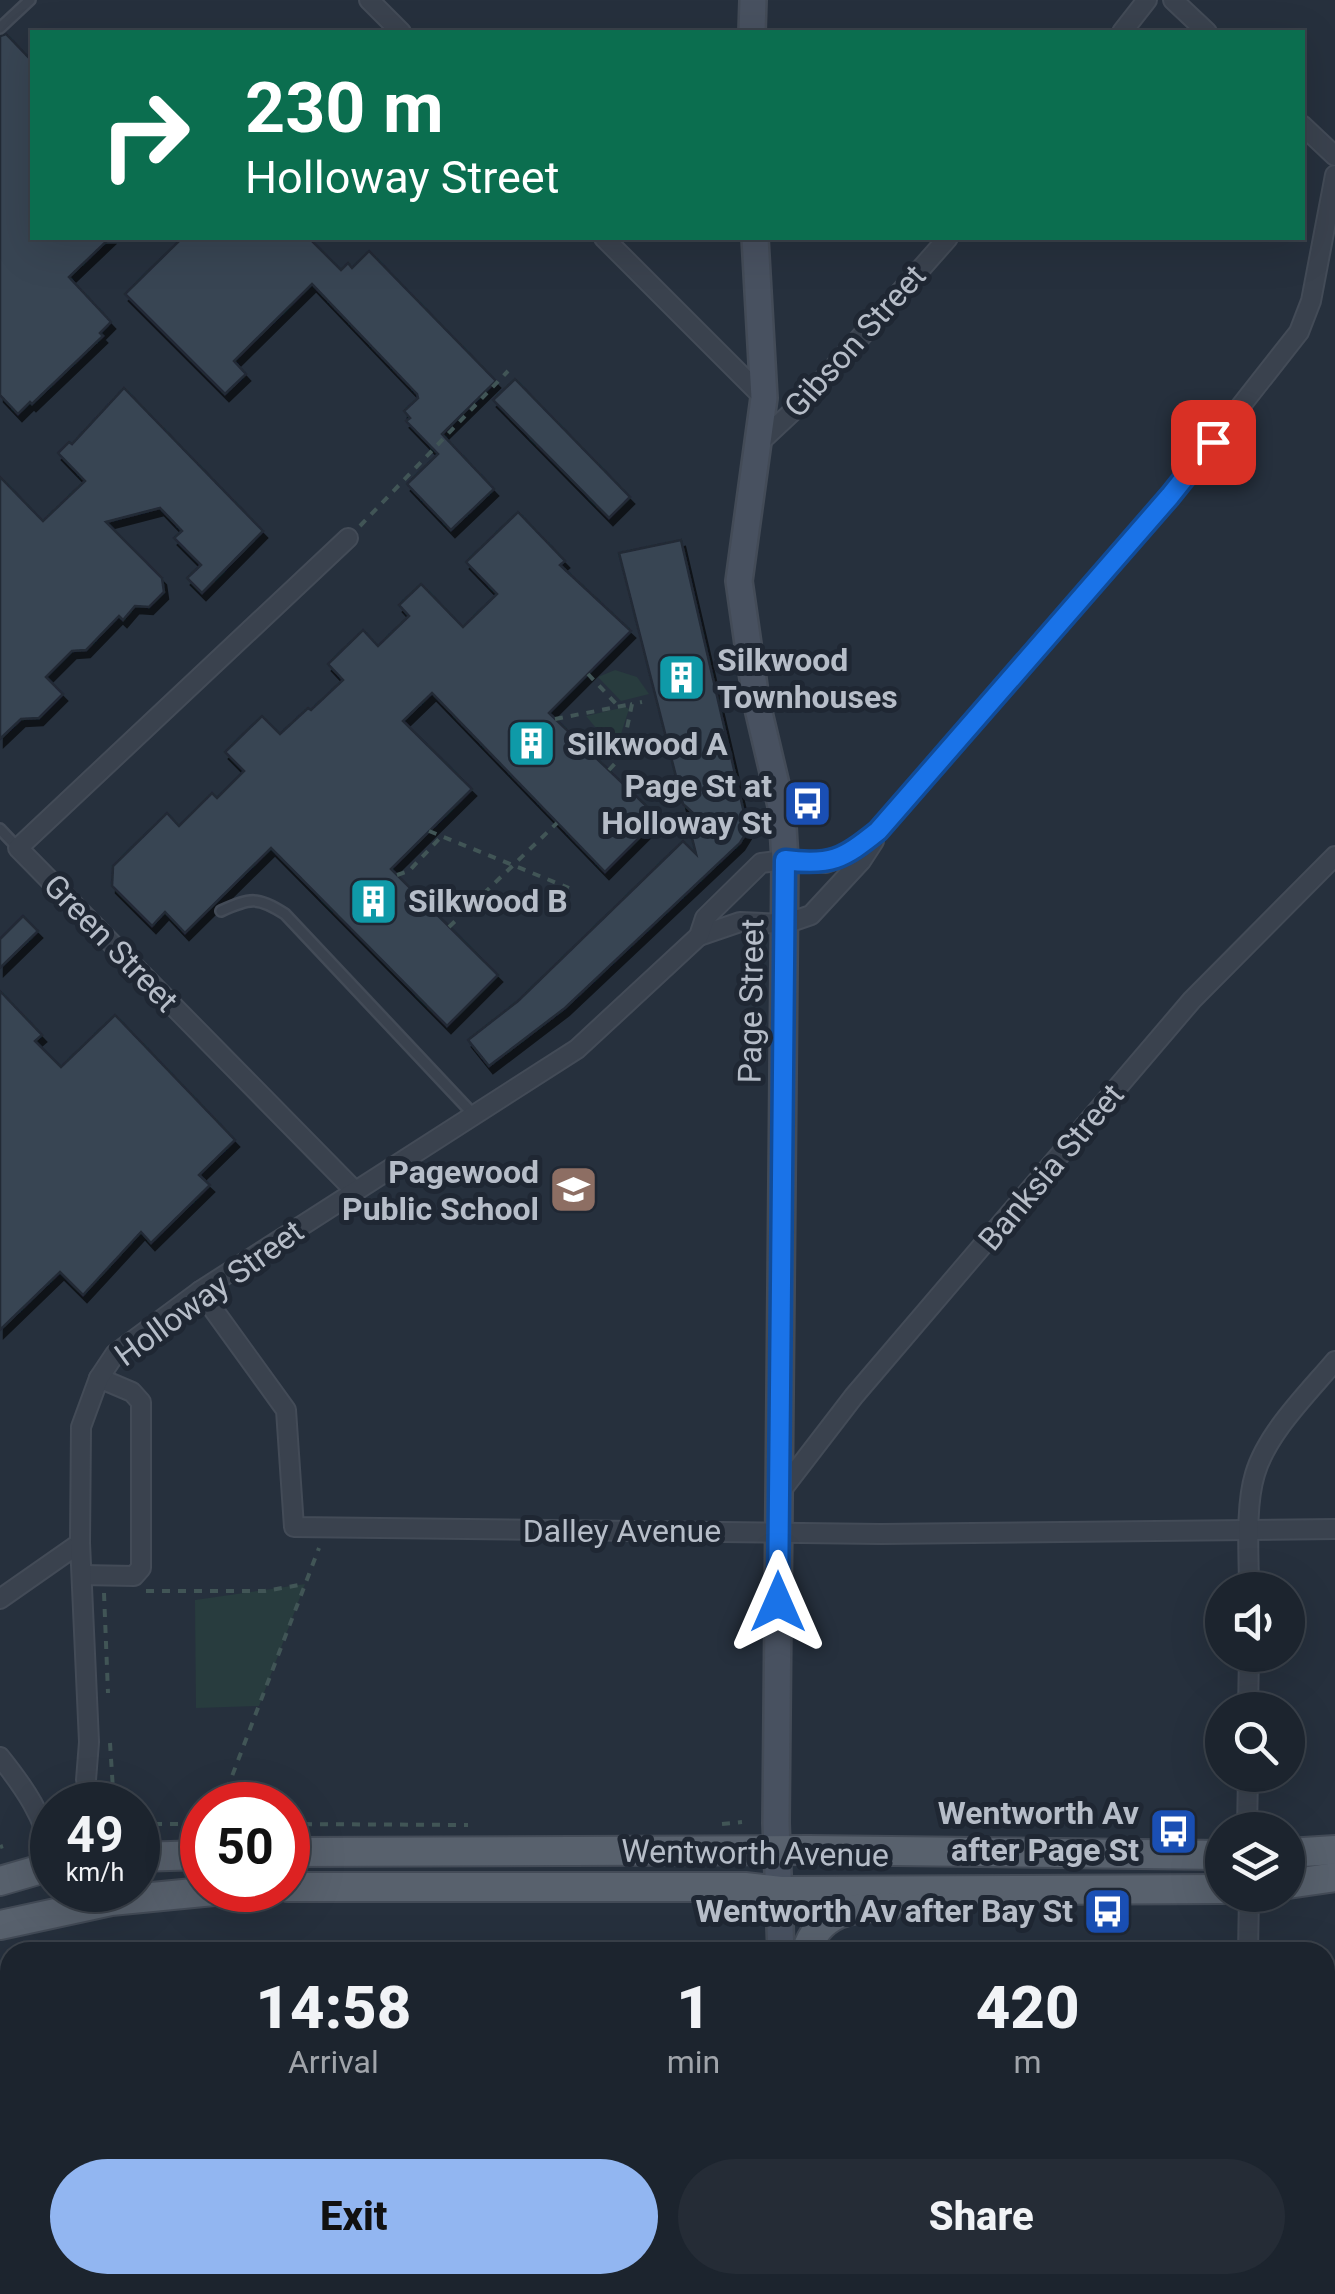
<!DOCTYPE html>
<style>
body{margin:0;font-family:Roboto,sans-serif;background:#252c36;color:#f1f3f6;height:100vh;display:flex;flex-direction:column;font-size:38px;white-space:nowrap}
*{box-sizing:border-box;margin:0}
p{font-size:32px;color:#a0a4aa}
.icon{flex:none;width:55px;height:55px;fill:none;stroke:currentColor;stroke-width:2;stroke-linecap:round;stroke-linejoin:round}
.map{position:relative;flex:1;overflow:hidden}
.sheet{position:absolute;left:0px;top:1942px;width:1335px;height:352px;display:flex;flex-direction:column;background:#1c242e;border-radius:30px 30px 0 0;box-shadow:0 10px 40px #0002,0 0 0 2px #3a414a}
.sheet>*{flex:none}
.top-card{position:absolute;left:30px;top:30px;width:1275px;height:210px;border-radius:0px;box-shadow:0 10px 40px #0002,0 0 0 2px #3a414a;background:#0b6e4f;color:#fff;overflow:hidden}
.tools{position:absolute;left:1205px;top:1572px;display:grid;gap:20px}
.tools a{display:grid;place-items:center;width:100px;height:100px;border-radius:50%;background:#1c242e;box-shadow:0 10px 40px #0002,0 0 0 2px #3a414a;font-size:50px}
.speed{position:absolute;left:30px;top:1782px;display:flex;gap:20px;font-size:50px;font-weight:700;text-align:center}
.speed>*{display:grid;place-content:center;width:130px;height:130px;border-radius:50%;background:#1c242e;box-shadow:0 10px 40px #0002,0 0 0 2px #3a414a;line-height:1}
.speed small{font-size:25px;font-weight:400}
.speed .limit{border:15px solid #d22;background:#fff;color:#111}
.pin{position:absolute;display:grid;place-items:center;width:85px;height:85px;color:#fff;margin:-42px;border-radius:20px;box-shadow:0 5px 15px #0006}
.me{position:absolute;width:110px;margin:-55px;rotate:0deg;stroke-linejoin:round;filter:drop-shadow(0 0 8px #0008)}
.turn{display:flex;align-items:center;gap:35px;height:210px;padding:0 50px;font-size:45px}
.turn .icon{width:130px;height:130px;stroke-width:2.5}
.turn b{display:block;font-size:70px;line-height:85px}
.eta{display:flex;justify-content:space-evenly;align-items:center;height:170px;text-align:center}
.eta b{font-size:60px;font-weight:800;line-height:70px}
.action{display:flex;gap:20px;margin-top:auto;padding:20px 50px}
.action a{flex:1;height:115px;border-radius:60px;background:#92b6f1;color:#111;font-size:40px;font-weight:800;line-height:115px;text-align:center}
.action a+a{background:#252c36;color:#f1f3f6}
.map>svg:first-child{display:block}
</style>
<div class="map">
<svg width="1335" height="2294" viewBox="0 0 1335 2294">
<defs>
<filter id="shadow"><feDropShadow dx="4" dy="7" stdDeviation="0" flood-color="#0009"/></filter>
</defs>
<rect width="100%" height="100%" fill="#26303d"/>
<!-- green -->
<g fill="#283c3e">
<path d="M615,670l22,7 12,17 -28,7 -23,-24z"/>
<path d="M625,707l4,2 -9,28 -18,-2 -16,-19z"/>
<path d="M305,1584l-46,122 -63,2 -1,-108z"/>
<path d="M0,2175l10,15v95h64l6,9h-80z"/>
</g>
<!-- building -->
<g fill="#394453" stroke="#212935" stroke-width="2.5" filter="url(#shadow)">
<path d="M6,34l26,27v177h78l-41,39 42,45 -11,11 3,3 -71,68 -2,-2 -12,12 -18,-19v-359z"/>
<path d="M182,238h127l32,32 7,-7 4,5 17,-17 127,130 -54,53 52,55 -43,41 -44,-46 31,-30 -32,-33 4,-3 -6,-7 14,-13 -1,-4 -105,-110 -78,77 12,13 -21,20 -100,-100z"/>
<path d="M515,379l115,118 -21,21 -116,-118z"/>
<path d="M124,388l139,143 -61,62 -15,-15 14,-13 -27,-27 8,-7 -22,-23 -54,14 56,56 2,14 -15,15 -14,-1 -12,14 -4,-4 -33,34 -14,1 -26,26 17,17 -24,24 -18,1 -21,20v-262l43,44 42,-40 -27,-28 11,-11 3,2z"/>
<path d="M518,512l47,49 -5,4 71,66 -82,82 110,105 -54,54 -173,-179 -29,28 69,68 -81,80 107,106 -51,51 -176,-178 -86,85 -20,-21 -13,14 -40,-40 1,-20 54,-53 12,13 33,-33 5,5 27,-27 -19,-19 37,-36 18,18 28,-26 3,2 32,-30 -15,-16 35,-34 15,16 31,-30 -10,-11 22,-21 42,43 34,-33 -31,-32z"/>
<path d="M681,540l67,290 -8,13 -175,165 -76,58 -21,-26 50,-39 165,-160 13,13 -5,-20 12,-12 -20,-18 -64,-251z"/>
<path d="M23,916l15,15 -38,37v-29z"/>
<path d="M0,991l42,44 -7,6 26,26 54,-52 120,125 -36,35 11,10 -59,58 -10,-11 -58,63 -23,-23 -60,58z"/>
</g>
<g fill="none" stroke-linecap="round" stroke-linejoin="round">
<defs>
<g id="service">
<path d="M0,28l30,-28"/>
<path d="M0,829l18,19"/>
<path d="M221,911c29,-13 37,-15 64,3l189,201"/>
</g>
<g id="minor">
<path d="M369,0l32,32"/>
<path d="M1173,0l34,32"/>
<path d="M1122,32l25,-32"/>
<path d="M1302,125l33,31"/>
<path d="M604,238l160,160"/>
<path d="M759,443l47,-44 142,-161"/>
<path d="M348,538l-330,310 336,342"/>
<path d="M699,936l41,-14 45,2 26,-9 50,-54 13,-20"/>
<path d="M200,1291l86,119 8,117 587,7 454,-5"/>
<path d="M781,1491l73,-95 338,-396 143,-144"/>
<path d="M82,1575l52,1 7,-8v-166l-9,-10 -33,-14"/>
<path d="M1249,1590c0,-35 -4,-83 6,-116 12,-41 53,-81 80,-113"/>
<path d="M0,1599l80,-56"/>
<path d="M1248,1710l1,-55"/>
<path d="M0,1757c24,30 45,60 52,99"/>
<path d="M86,1780l3,-38 -9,-199 1,-116 18,-49 16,-24 85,-63 377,-242 122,-113 6,-18 56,-55 24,-3 41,3 14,-5 38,-27 292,-335 129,-164 12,-31 24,-126"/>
<path d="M1247,1830l1,-55"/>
<path d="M1248,1952l1,-57"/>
<path d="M1325,2201h10"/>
<path d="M308,2294v-9"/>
</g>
<g id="secondary">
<path d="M752,32l1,-32"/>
<path d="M755,238l9,160 -25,183 17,119 26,110 3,50 -9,963 5,129"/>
<path d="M798,2285l2,9"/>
</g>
<g id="primary">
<path d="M288,1852l521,-2 413,5"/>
<path d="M1288,1853l47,-3"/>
<path d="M138,1857l64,-2"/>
<path d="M0,1881l52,-15"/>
<path d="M1288,1884l47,-7"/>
<path d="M288,1887h457l36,4 441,-2"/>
<path d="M0,1925l111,-24 113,-11"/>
<path d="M806,1952c12,-39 45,-46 82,-45"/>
</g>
</defs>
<!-- service casing -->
<use href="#service" stroke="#434b57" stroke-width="14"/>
<!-- minor casing -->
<use href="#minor" stroke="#434b57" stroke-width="22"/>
<!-- secondary casing -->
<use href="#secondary" stroke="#434b57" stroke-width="30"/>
<!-- primary casing -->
<use href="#primary" stroke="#434b57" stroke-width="32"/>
<!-- path -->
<g stroke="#415556" stroke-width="4" stroke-dasharray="8 8" stroke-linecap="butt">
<path d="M360,526l148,-155"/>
<path d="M588,674l31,33"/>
<path d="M555,719l77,-15"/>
<path d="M609,770l12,-13 11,-53 10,-2"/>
<path d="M429,831l140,57"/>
<path d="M397,875l12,-4 31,-33"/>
<path d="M449,927l108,-104"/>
<path d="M146,1591h119l40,-7"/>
<path d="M104,1593l4,100"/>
<path d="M110,1743l4,62"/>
<path d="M221,1805l98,-257"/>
<path d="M138,1824h64"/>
<path d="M288,1824l180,1"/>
<path d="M722,1824l20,-2"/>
<path d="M1271,1826l15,1"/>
<path d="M0,1847l3,-1"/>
</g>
<!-- service -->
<use href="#service" stroke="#3a424e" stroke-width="9"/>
<!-- minor -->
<use href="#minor" stroke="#3a424e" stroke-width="18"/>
<!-- secondary -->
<use href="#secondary" stroke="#485160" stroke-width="25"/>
<!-- primary -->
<use href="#primary" stroke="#58616d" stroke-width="28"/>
</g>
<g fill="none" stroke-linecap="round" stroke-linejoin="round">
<defs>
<path id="route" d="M778,1602l7,-742c46,6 58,-1 93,-29l292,-335 43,-54"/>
</defs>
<!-- route casing -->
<use href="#route" stroke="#114b97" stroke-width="25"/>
<!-- route -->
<use href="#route" stroke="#1a73e8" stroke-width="18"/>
</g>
<!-- icons -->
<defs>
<symbol id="building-square" viewBox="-11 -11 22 22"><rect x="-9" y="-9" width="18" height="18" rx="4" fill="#0f9aa8" stroke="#1f2733"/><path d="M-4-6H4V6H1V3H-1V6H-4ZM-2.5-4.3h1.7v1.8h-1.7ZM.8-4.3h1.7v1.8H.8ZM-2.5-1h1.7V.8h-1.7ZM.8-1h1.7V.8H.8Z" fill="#fff"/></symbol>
<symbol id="bus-square" viewBox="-11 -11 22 22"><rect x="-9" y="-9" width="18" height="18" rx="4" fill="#1a4fb4" stroke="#1f2733"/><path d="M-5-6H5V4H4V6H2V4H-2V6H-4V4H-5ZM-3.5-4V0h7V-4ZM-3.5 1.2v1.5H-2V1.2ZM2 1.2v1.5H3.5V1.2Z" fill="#fff"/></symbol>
<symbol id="school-square" viewBox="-11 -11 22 22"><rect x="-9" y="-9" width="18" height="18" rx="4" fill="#8d6e63" stroke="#1f2733"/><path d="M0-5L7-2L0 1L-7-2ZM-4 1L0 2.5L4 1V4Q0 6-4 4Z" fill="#fff"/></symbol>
</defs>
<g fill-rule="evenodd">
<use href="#building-square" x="654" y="650" width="55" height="55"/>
<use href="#building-square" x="504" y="716" width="55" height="55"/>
<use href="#bus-square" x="780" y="776" width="55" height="55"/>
<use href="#building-square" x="346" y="874" width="55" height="55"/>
<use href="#school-square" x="546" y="1162" width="55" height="55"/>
<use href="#bus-square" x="1146" y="1804" width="55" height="55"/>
<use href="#bus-square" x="1080" y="1884" width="55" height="55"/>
</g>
<g text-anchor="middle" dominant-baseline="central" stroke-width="10" stroke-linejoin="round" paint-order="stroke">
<!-- street labels -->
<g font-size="32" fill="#b6bdc8" stroke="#1f2733">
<text transform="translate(855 341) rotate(-48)">Gibson Street</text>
<text transform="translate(111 943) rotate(46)">Green Street</text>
<text transform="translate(751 1001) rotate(-89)">Page Street</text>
<text transform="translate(1051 1167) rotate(-50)">Banksia Street</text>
<text transform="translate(209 1293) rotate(-36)">Holloway Street</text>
<text x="622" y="1531">Dalley Avenue</text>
<text transform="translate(755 1853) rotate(1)">Wentworth Avenue</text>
</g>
<!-- poi labels -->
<g font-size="32" font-weight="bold" fill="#b6bdc8" stroke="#1f2733" text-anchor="end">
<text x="717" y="660" text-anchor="start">Silkwood<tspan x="717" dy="37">Townhouses</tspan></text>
<text x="567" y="744" text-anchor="start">Silkwood A</text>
<text x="772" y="786">Page St at<tspan x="772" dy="37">Holloway St</tspan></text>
<text x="408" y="901" text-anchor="start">Silkwood B</text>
<text x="539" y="1172">Pagewood<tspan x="539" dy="37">Public School</tspan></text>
<text x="1139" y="1813">Wentworth Av<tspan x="1139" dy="37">after Page St</tspan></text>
<text x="1073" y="1911">Wentworth Av after Bay St</text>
</g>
</g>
</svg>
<div class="tools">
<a><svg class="icon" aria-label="sound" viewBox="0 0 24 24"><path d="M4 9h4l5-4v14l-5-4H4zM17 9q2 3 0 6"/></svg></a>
<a><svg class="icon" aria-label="search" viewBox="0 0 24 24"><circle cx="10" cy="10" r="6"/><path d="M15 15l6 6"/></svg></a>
<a><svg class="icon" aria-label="layers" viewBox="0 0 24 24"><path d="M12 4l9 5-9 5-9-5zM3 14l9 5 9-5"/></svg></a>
</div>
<div class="speed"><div>49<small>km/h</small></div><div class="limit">50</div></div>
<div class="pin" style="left:1213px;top:442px;background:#d93025"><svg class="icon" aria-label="arrive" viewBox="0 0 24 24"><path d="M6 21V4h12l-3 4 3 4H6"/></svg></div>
<svg class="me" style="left:778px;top:1602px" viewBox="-20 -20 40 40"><path d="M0-17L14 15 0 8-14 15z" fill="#1a73e8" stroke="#fff" stroke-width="4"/></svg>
<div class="top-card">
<div class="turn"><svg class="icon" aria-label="right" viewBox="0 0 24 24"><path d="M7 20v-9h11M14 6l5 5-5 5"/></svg><div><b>230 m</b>Holloway Street</div></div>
</div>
<section class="sheet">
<div class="eta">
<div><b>14:58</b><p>Arrival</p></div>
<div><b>1</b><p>min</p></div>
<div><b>420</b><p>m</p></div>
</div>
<div class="action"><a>Exit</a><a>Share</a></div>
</section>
</div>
